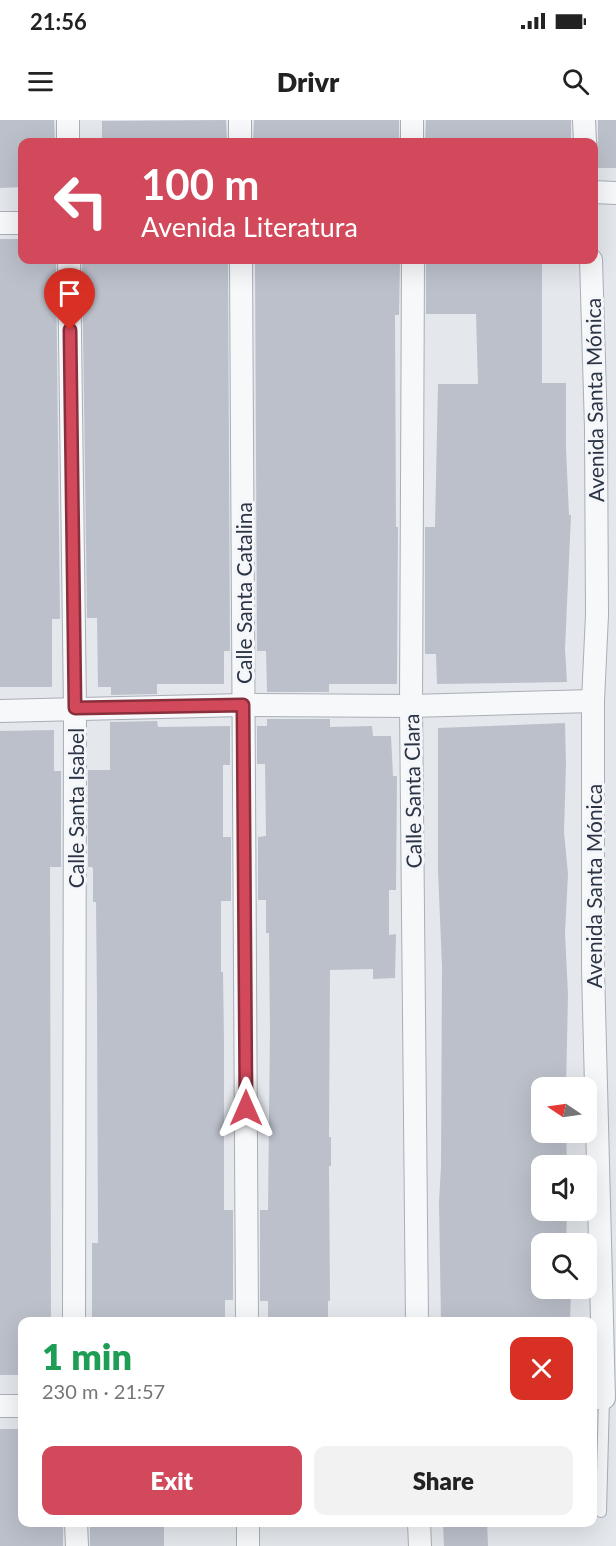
<!DOCTYPE html>
<meta charset="utf-8">
<style>
body{margin:0;font-family:Lato,sans-serif;background:#f2f2f2;color:#222;height:100vh;display:flex;flex-direction:column;font-size:22px;white-space:nowrap}
*{box-sizing:border-box;margin:0}
p{font-size:20px;color:#767676}
.icon{flex:none;width:33px;height:33px;fill:none;stroke:currentColor;stroke-width:2;stroke-linecap:round;stroke-linejoin:round}
.map{position:relative;flex:1;overflow:hidden}
.drawer{position:absolute;left:18px;top:1197px;width:579px;height:210px;display:flex;flex-direction:column;background:#fff;border-radius:12px;box-shadow:0 6px 24px #0002}
.drawer>*{flex:none}
.guide{position:absolute;left:18px;top:18px;width:580px;height:126px;border-radius:12px;box-shadow:0 6px 24px #0002;background:#d1495b;color:#fff;overflow:hidden}
.needle{width:39px;rotate:283deg}
.fabs{position:absolute;left:531px;top:957px;display:grid;gap:12px}
.fabs a{display:grid;place-items:center;width:66px;height:66px;border-radius:12px;background:#fff;box-shadow:0 6px 24px #0002;font-size:30px}
.pin{position:absolute;display:grid;place-items:center;width:51px;height:51px;color:#fff;margin:-62px -26px;border-radius:50% 50% 50% 0;rotate:-45deg;box-shadow:0 0 6px #0007}
.pin .icon{rotate:45deg}
.me{position:absolute;width:66px;margin:-33px;rotate:0deg;stroke-linejoin:round;filter:drop-shadow(0 0 4px #0008)}
.turn{display:flex;align-items:center;gap:21px;height:126px;padding:0 24px;font-size:27px}
.turn .icon{width:78px;height:78px;stroke-width:2.5}
.turn b{display:block;font-size:42px;line-height:51px}
.round{display:grid;place-items:center;flex:none;width:63px;height:63px;border-radius:12px;background:#f2f2f2}
.head{display:flex;align-items:center;justify-content:space-between;height:102px;padding:0 24px}
h1{font-size:36px;font-weight:800;line-height:45px;color:#1e9e55}
.primary-button{display:flex;gap:12px;margin-top:auto;padding:12px 24px}
.primary-button a{flex:1;height:69px;border-radius:12px;background:#d1495b;color:#fff;font-size:24px;font-weight:800;line-height:69px;text-align:center}
.primary-button a+a{background:#f2f2f2;color:#222}
.status{display:flex;justify-content:space-between;align-items:center;height:42px;padding:0 30px;background:#fff;direction:ltr}
.status svg{height:16px;fill:currentColor}
header{display:flex;justify-content:space-between;align-items:center;height:78px;padding:0 24px;background:#fff;font-size:27px;font-weight:800}
.map>svg:first-child{display:block}
</style>
<div class="status"><b>21:56</b><svg viewBox="0 0 49 12"><path d="M0 12V9h3v3zM5 12V6h3v6zM10 12V3h3v9zM15 12V0h3v12zM26 1h20v11H26zM47 4h2v5h-2z"/></svg></div>
<header><svg class="icon" aria-label="menu" viewBox="0 0 24 24"><path d="M4 6h16M4 12h16M4 18h16"/></svg>Drivr<svg class="icon" aria-label="search" viewBox="0 0 24 24"><circle cx="10" cy="10" r="6"/><path d="M15 15l6 6"/></svg></header>
<div class="map">
<svg width="616" height="1426" viewBox="0 0 616 1426">
<rect width="100%" height="100%" fill="#e4e7ec"/>
<!-- building -->
<g fill="#bbc0ca">
<path d="M0,0h54l1,22h-33v45l-22,1z"/>
<path d="M226,0l1,22h-125v-21z"/>
<path d="M254,0h145v22h-146z"/>
<path d="M426,0h145v21l-146,1z"/>
<path d="M598,0h18v48h-22v-16l4,-11z"/>
<path d="M0,119h22v21h34l4,359h-8v68h-52z"/>
<path d="M82,140h146l2,391h-6v33h-67v10l-46,1v-8h-13l-1,-69h-10z"/>
<path d="M255,140h145l-1,55h-4l1,212h2l-1,157h-68v8h-62l-1,-41h-9z"/>
<path d="M426,140h116v123h24v65l3,67h2l-6,134 2,33 -130,2 -1,-30h-11v-127h10l3,-143h40l-2,-70h-50z"/>
<path d="M267,599h63v8l42,-1 1,10h18l2,40h4l-1,114h-7v45l7,-1 -1,44 -22,1v-10l-43,1 -1,167h2v29h-2l1,135h-2v21h-60v-21h-8v-91h8l2,-179 -1,-98h-3v-33h-8v-63l8,-1 -1,-72h-8v-38h10z"/>
<path d="M157,601l1,6 72,-1v39h-7v72h8v64h-10v71h2l1,68v170h9v90h-8v22h-133v-79h6l-1,-243 -1,-98h-3v-33l-1,-2h-4v-97h22v-48z"/>
<path d="M565,603l1,40 -2,69 4,42 -3,59 3,62 -2,93h-24v44h24l1,33 -25,1v44h25l-1,34h-24v44h29l-1,34h-129l-2,-120 2,-36 1,-199 -4,-97v-142z"/>
<path d="M54,610v41h7v96h-11l1,455h-29v53h-22v-644z"/>
<path d="M0,1309h22v93h41v24h-63z"/>
<rect x="90" y="1402" width="74" height="24"/>
<path d="M443,1402h44l1,24h-44z"/>
</g>
<g fill="none" stroke-linecap="round" stroke-linejoin="round">
<defs>
<path id="lane" d="M601,1392l3,-114"/>
<g id="street">
<path d="M68,0v22"/>
<path d="M240,0v22"/>
<path d="M412,0v22"/>
<path d="M584,0l1,22"/>
<path d="M594,72l22,1"/>
<path d="M0,103h22"/>
<path d="M69,140l6,448 -1,614"/>
<path d="M241,140l6,1062"/>
<path d="M413,140l-2,446 6,616"/>
<path d="M591,140l5,168 1,187 -4,86v268l11,429h-12"/>
<path d="M0,591l243,-6 168,1 182,-5"/>
<path d="M0,1286h22"/>
<path d="M76,1402l1,24"/>
<path d="M248,1402v24"/>
<path d="M419,1402l1,24"/>
</g>
</defs>
<!-- lane casing -->
<use href="#lane" stroke="#a9aeb7" stroke-width="12"/>
<!-- street casing -->
<use href="#street" stroke="#a9aeb7" stroke-width="24"/>
<!-- lane -->
<use href="#lane" stroke="#f7f8fa" stroke-width="10"/>
<!-- street -->
<use href="#street" stroke="#f7f8fa" stroke-width="22"/>
</g>
<g fill="none" stroke-linecap="round" stroke-linejoin="round">
<defs>
<path id="route" d="M70,210l5,378 168,-3 3,403"/>
</defs>
<!-- route casing -->
<use href="#route" stroke="#882f3b" stroke-width="15"/>
<!-- route -->
<use href="#route" stroke="#d1495b" stroke-width="10"/>
</g>
<g text-anchor="middle" dominant-baseline="central" stroke-width="6" stroke-linejoin="round" paint-order="stroke">
<!-- street labels -->
<g font-size="21" fill="#2b3445" stroke="#f4f6f9">
<text transform="translate(594 280) rotate(-91)">Avenida Santa Mónica</text>
<text transform="translate(243 473) rotate(-90)">Calle Santa Catalina</text>
<text transform="translate(412 671) rotate(-91)">Calle Santa Clara</text>
<text transform="translate(75 688) rotate(-90)">Calle Santa Isabel</text>
<text transform="translate(593 766) rotate(-90)">Avenida Santa Mónica</text>
</g>
</g>
</svg>
<div class="fabs">
<a><svg class="needle" viewBox="-14 -14 28 28"><path d="M0-13l5 13h-10z" fill="#e53935"/><path d="M0 13l5-13h-10z" fill="#767676"/></svg></a>
<a><svg class="icon" aria-label="sound" viewBox="0 0 24 24"><path d="M4 9h4l5-4v14l-5-4H4zM17 9q2 3 0 6"/></svg></a>
<a><svg class="icon" aria-label="search" viewBox="0 0 24 24"><circle cx="10" cy="10" r="6"/><path d="M15 15l6 6"/></svg></a>
</div>
<div class="pin" style="left:70px;top:210px;background:#d93025"><svg class="icon" aria-label="arrive" viewBox="0 0 24 24"><path d="M6 21V4h12l-3 4 3 4H6"/></svg></div>
<svg class="me" style="left:246px;top:988px" viewBox="-20 -20 40 40"><path d="M0-17L14 15 0 8-14 15z" fill="#d1495b" stroke="#fff" stroke-width="4"/></svg>
<div class="guide">
<div class="turn"><svg class="icon" aria-label="left" viewBox="0 0 24 24"><path d="M17 20v-9H6M10 6l-5 5 5 5"/></svg><div><b>100 m</b>Avenida Literatura</div></div>
</div>
<section class="drawer">
<div class="head"><div><h1>1 min</h1><p>230 m · 21:57</p></div><a class="round" style="background:#d93025;color:#fff"><svg class="icon" aria-label="close" viewBox="0 0 24 24"><path d="M6 6l12 12M18 6L6 18"/></svg></a></div>
<div class="primary-button"><a>Exit</a><a>Share</a></div>
</section>
</div>
